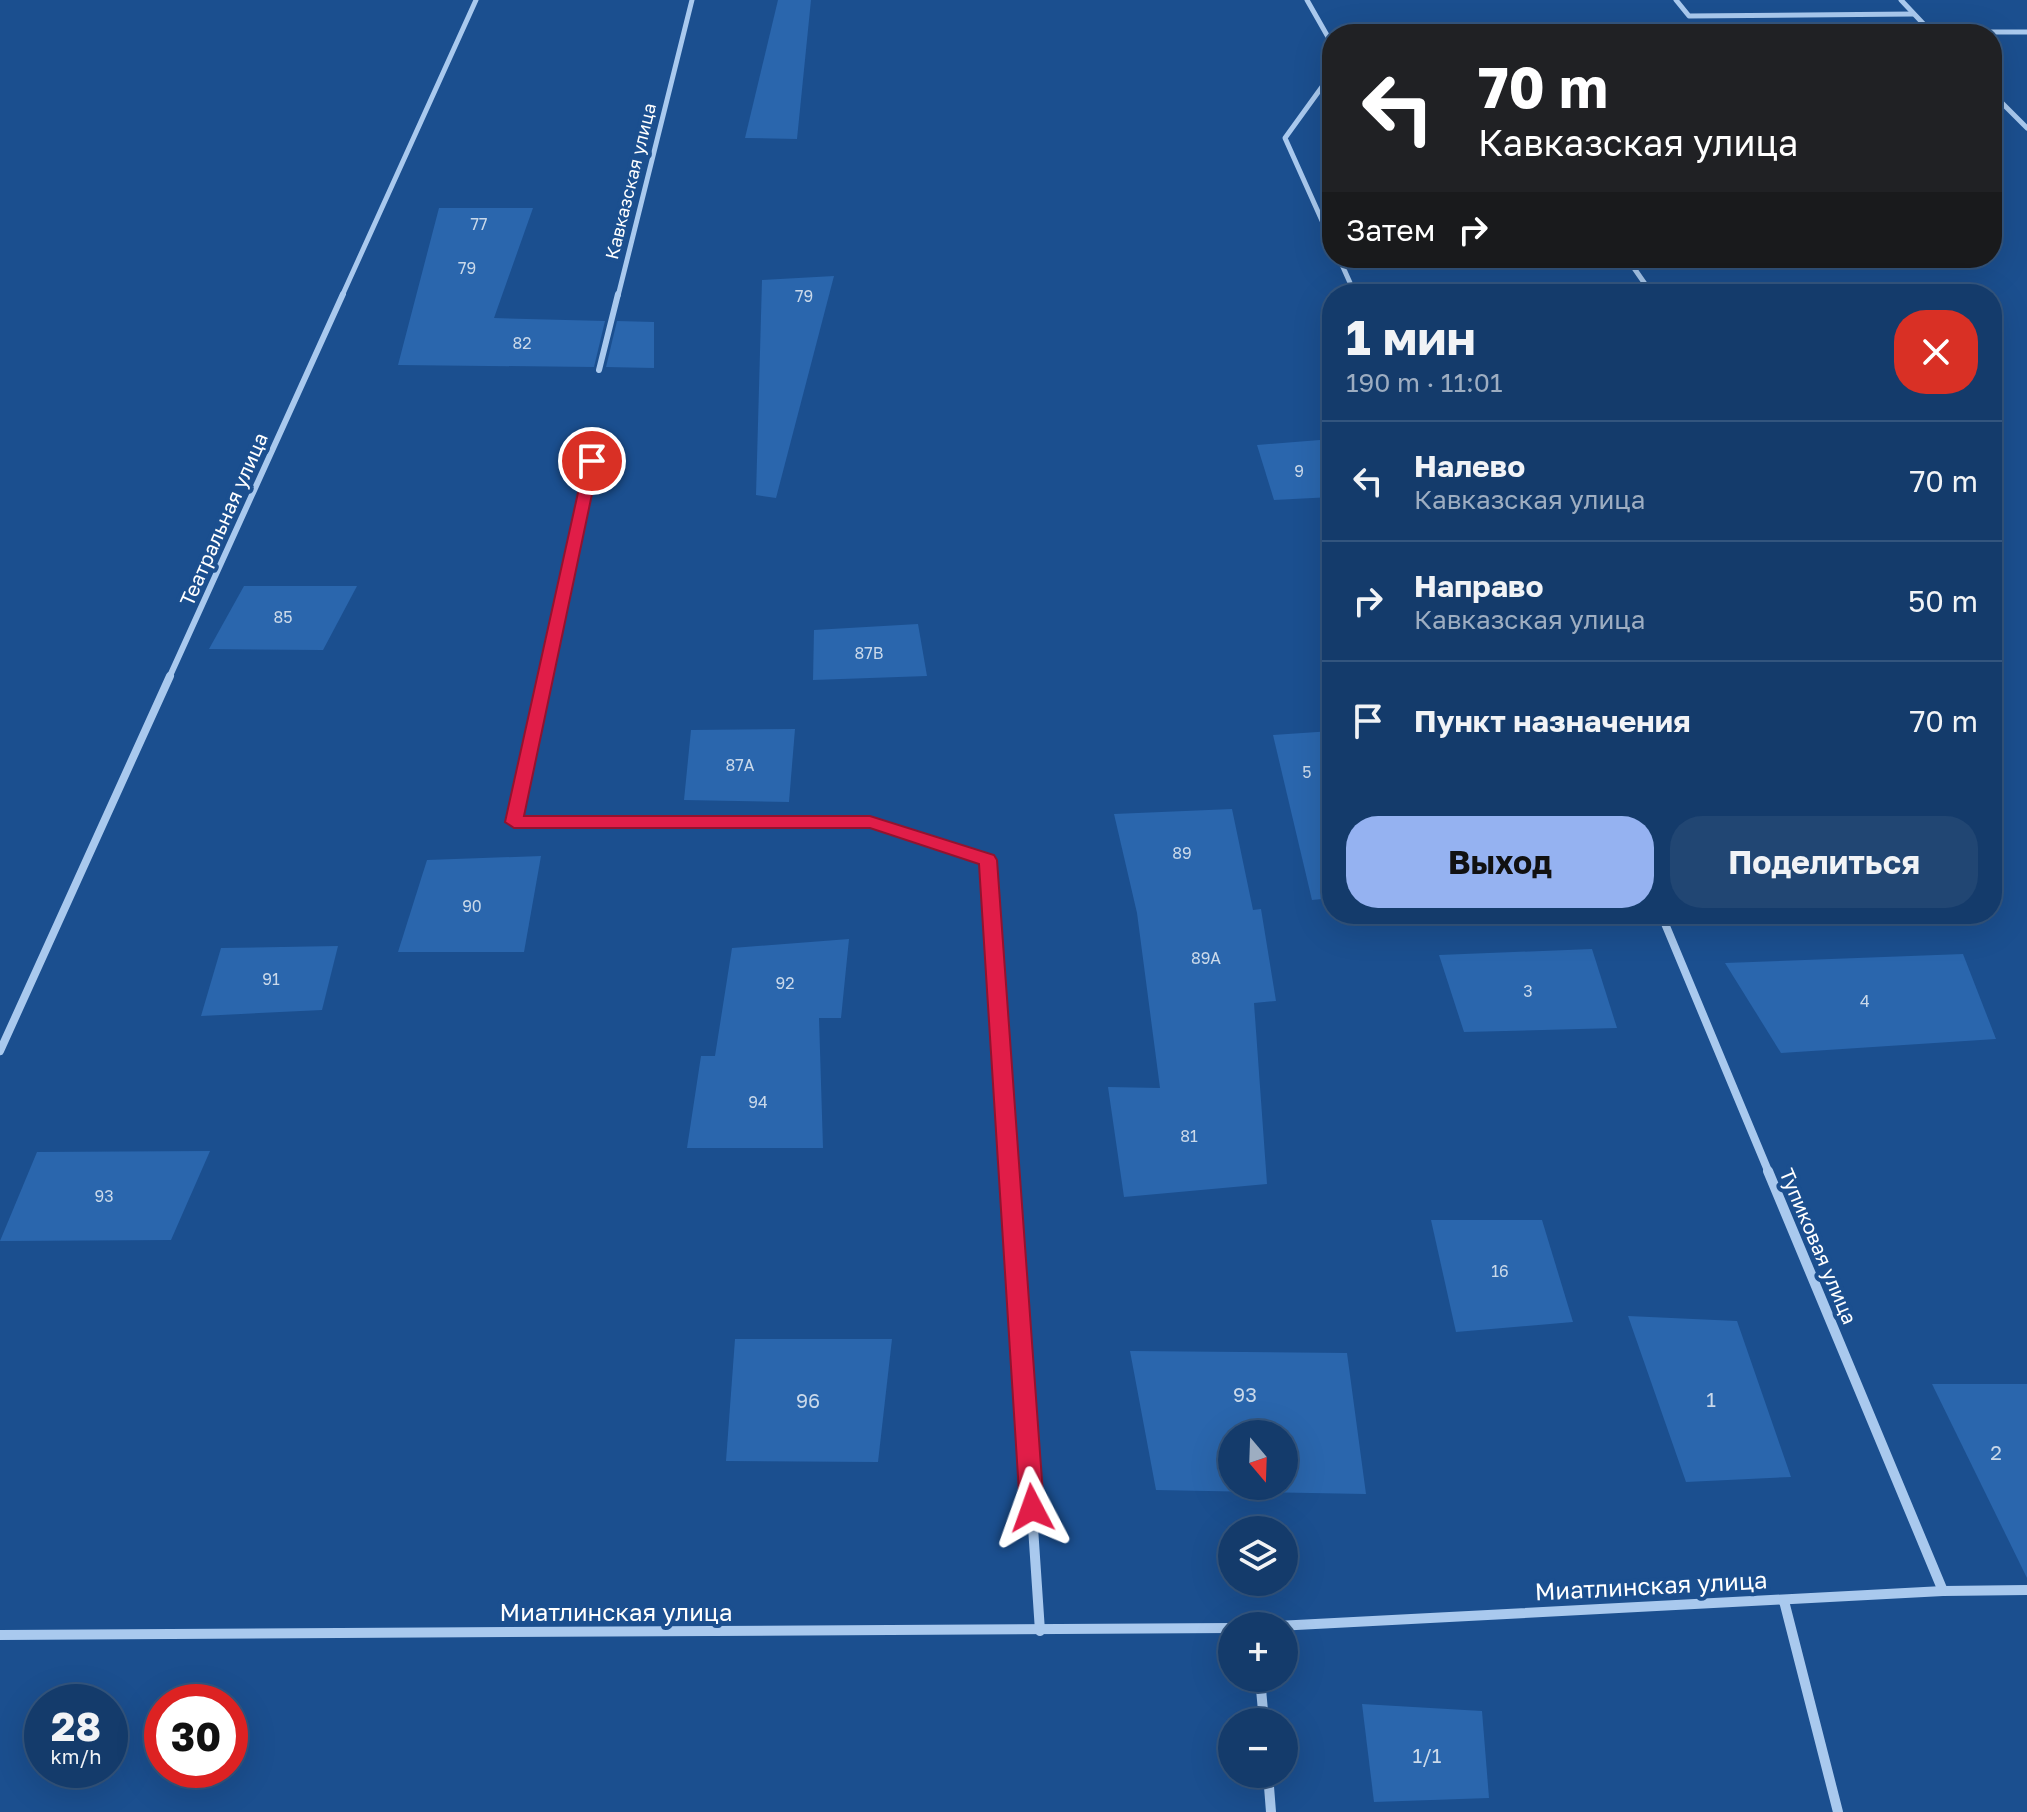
<!DOCTYPE html>
<html lang="ru">
<meta charset="utf-8">
<style>
body{margin:0;font-family:"Golos Text",sans-serif;background:#214673;color:#f1f3f6;height:100vh;display:flex;flex-direction:column;font-size:30px;white-space:nowrap}
*{box-sizing:border-box;margin:0}
p{font-size:26px;color:#9dadc1}
.icon{flex:none;width:44px;height:44px;fill:none;stroke:currentColor;stroke-width:2;stroke-linecap:round;stroke-linejoin:round}
.map{position:relative;flex:1;overflow:hidden}
.panel{position:absolute;left:1322px;top:284px;width:680px;height:640px;display:flex;flex-direction:column;background:#143b6b;border-radius:32px;box-shadow:0 8px 32px #0002,0 0 0 2px #33557e}
.panel>*{flex:none}
.top-card{position:absolute;left:1322px;top:24px;width:680px;height:244px;border-radius:32px;box-shadow:0 8px 32px #0002,0 0 0 2px #33557e;background:#202124;color:#fff;overflow:hidden}
.needle{width:52px;rotate:161deg}
.fabs{position:absolute;left:1218px;top:1420px;display:grid;gap:16px}
.fabs a{display:grid;place-items:center;width:80px;height:80px;border-radius:50%;background:#143b6b;box-shadow:0 8px 32px #0002,0 0 0 2px #33557e;font-size:40px}
.speed{position:absolute;left:24px;top:1684px;display:flex;gap:16px;font-size:40px;font-weight:700;text-align:center}
.speed>*{display:grid;place-content:center;width:104px;height:104px;border-radius:50%;background:#143b6b;box-shadow:0 8px 32px #0002,0 0 0 2px #33557e;line-height:1}
.speed small{font-size:20px;font-weight:400}
.speed .limit{border:12px solid #d22;background:#fff;color:#111}
.pin{position:absolute;display:grid;place-items:center;width:68px;height:68px;color:#fff;margin:-34px;border:4px solid #fff;border-radius:50%;box-shadow:0 2px 8px #0007}
.me{position:absolute;width:88px;margin:-44px;rotate:356deg;stroke-linejoin:round;filter:drop-shadow(0 0 6px #0008)}
.turn{display:flex;align-items:center;gap:28px;height:168px;padding:0 24px;font-size:36px}
.turn .icon{width:104px;height:104px;stroke-width:2.5}
.turn b{display:block;font-size:56px;line-height:68px}
.then{display:flex;align-items:center;height:76px;padding:0 24px;background:#0003;gap:16px;font-size:30px}
.round{display:grid;place-items:center;flex:none;width:84px;height:84px;border-radius:32px;background:#214673}
.summary{display:flex;align-items:center;justify-content:space-between;height:136px;padding:0 24px}
h1{font-size:48px;font-weight:700;line-height:60px}
.cta{display:flex;gap:16px;margin-top:auto;padding:16px 24px}
.cta a{flex:1;height:92px;border-radius:32px;background:#95b2f1;color:#111;font-size:32px;font-weight:700;line-height:92px;text-align:center}
.cta a+a{background:#214673;color:#f1f3f6}
ul{padding:0;list-style:none}
li{display:flex;align-items:center;gap:24px;height:120px;padding:0 24px;border-top:2px solid #33557e}
li div{flex:1}
li b{display:block;font-size:30px}
li em{font-style:normal}
.map>svg:first-child{display:block}
</style>
<div class="map">
<svg width="2027" height="1812" viewBox="0 0 2027 1812">
<rect width="100%" height="100%" fill="#1b4f8f"/>
<!-- building -->
<g fill="#2a66ad" fill-rule="evenodd">
<path d="M778,0h33l-14,139 -52,-1z"/>
<path d="M439,208h94l-39,110 111,3 -11,46 -196,-2z"/>
<path d="M834,276l-58,222 -20,-3 6,-215z"/>
<path d="M617,321l37,1v46l-48,-1z"/>
<path d="M1332,439v58l-58,3 -17,-55z"/>
<path d="M244,586h113l-34,64 -114,-1z"/>
<path d="M918,624l9,52 -114,4 1,-50z"/>
<path d="M795,729l-6,73 -105,-2 7,-70z"/>
<path d="M1332,731v167l-20,2 -39,-165z"/>
<path d="M1232,809l21,101 8,-1 15,92 -22,2 13,181 -143,13 -16,-110 52,1 -23,-175 -23,-99z"/>
<path d="M541,856l-17,96h-126l29,-92z"/>
<path d="M849,939l-8,79h-22l4,130h-136l14,-92h14l17,-108z"/>
<path d="M338,946l-16,64 -121,6 20,-68z"/>
<path d="M1592,949l25,79 -153,4 -25,-77z"/>
<path d="M1963,954l33,85 -215,14 -56,-90z"/>
<path d="M210,1151l-39,89 -171,1 37,-89z"/>
<path d="M1431,1220h111l31,102 -117,10z"/>
<path d="M1628,1316l109,5 54,156 -105,5z"/>
<path d="M735,1339h157l-14,123 -152,-1z"/>
<path d="M1130,1351l217,2 19,141 -210,-4zM1232,1434h52v52h-52z"/>
<path d="M1932,1384h95v194z"/>
<path d="M1362,1704l120,7 7,87 -115,4z"/>
</g>
<g fill="none" stroke-linecap="round" stroke-linejoin="round">
<!-- minor-far3 -->
<g stroke="#a9c9ee" stroke-width="5">
<path d="M1307,0l25,44"/>
<path d="M1676,0l13,16 224,-2"/>
<path d="M1901,0l32,34"/>
<path d="M1931,32h96"/>
<path d="M1332,73l-47,65 47,105"/>
<path d="M1992,93l35,35"/>
<path d="M1339,258l16,36"/>
<path d="M1627,258l25,36"/>
<path d="M342,296l134,-296"/>
<path d="M618,296l74,-296"/>
</g>
<!-- minor-far2 -->
<g stroke="#a9c9ee" stroke-width="6">
<path d="M599,370l19,-76"/>
<path d="M169,678l174,-384"/>
<path d="M545,678l47,-217"/>
</g>
<!-- minor-far1 -->
<g stroke="#a9c9ee" stroke-width="8">
<path d="M546,676l-32,146h356l118,38 21,313"/>
<path d="M1661,914l108,259"/>
<path d="M0,1051l170,-375"/>
</g>
<!-- minor -->
<g stroke="#a9c9ee" stroke-width="10">
<path d="M1009,1171l31,460"/>
<path d="M1768,1171l175,420"/>
<path d="M1784,1601l54,211"/>
<path d="M1277,1626l666,-35 84,-1"/>
<path d="M0,1635l1232,-7"/>
<path d="M1260,1678l4,44"/>
<path d="M1268,1774l3,38"/>
</g>
</g>
<!-- route -->
<path fill="#e11d48" stroke="#92132f" stroke-width="2" d="M592,457l7,4 -75,355h346l124,39 3,5 47,648 -4,8 -8,3 -9,-3 -3,-8 -41,-644 -109,-36h-356l-9,-6 80,-361z"/>
<g text-anchor="middle" dominant-baseline="central" stroke-width="8" stroke-linejoin="round" paint-order="stroke">
<!-- number labels -->
<g font-size="16" fill="#cad9ea">
<text x="479" y="224">77</text>
<text x="467" y="268">79</text>
<text x="804" y="296">79</text>
<text x="522" y="343">82</text>
<text x="1299" y="471">9</text>
<text x="283" y="617">85</text>
<text x="869" y="653">87В</text>
<text x="740" y="765">87А</text>
<text x="1307" y="772">5</text>
<text x="1182" y="853">89</text>
<text x="472" y="906">90</text>
<text x="1206" y="958">89А</text>
<text x="271" y="979">91</text>
<text x="785" y="983">92</text>
<text x="1528" y="991">3</text>
<text x="1865" y="1001">4</text>
<text x="758" y="1102">94</text>
<text x="1189" y="1136">81</text>
<text x="104" y="1196">93</text>
<text x="1500" y="1271">16</text>
</g>
<!-- far-street labels -->
<g font-size="18" fill="#fff" stroke="#1b4f8f">
<text transform="translate(630 181) rotate(-76)">Кавказская улица</text>
</g>
<!-- street labels -->
<g font-size="20" fill="#fff" stroke="#1b4f8f">
<text transform="translate(223 519) rotate(-66)">Театральная улица</text>
<text transform="translate(1819 1246) rotate(67)">Тупиковая улица</text>
</g>
<!-- near-number labels -->
<g font-size="20" fill="#cad9ea">
<text x="1245" y="1394">93</text>
<text x="1711" y="1399">1</text>
<text x="808" y="1400">96</text>
<text x="1996" y="1452">2</text>
<text x="1427" y="1755">1/1</text>
</g>
<!-- near-street labels -->
<g font-size="24" fill="#fff" stroke="#1b4f8f">
<text transform="translate(1651 1585) rotate(-3)">Миатлинская улица</text>
<text x="616" y="1611">Миатлинская улица</text>
</g>
</g>
</svg>
<div class="fabs">
<a><svg class="needle" viewBox="-14 -14 28 28"><path d="M0-13l5 13h-10z" fill="#e53935"/><path d="M0 13l5-13h-10z" fill="#9dadc1"/></svg></a>
<a><svg class="icon" aria-label="layers" viewBox="0 0 24 24"><path d="M12 4l9 5-9 5-9-5zM3 14l9 5 9-5"/></svg></a>
<a>+</a>
<a>−</a>
</div>
<div class="speed"><div>28<small>km/h</small></div><div class="limit">30</div></div>
<div class="pin" style="left:592px;top:461px;background:#d93025"><svg class="icon" aria-label="arrive" viewBox="0 0 24 24"><path d="M6 21V4h12l-3 4 3 4H6"/></svg></div>
<svg class="me" style="left:1032px;top:1508px" viewBox="-20 -20 40 40"><path d="M0-17L14 15 0 8-14 15z" fill="#e11d48" stroke="#fff" stroke-width="4"/></svg>
<div class="top-card">
<div class="turn"><svg class="icon" aria-label="left" viewBox="0 0 24 24"><path d="M17 20v-9H6M10 6l-5 5 5 5"/></svg><div><b>70 m</b>Кавказская улица</div></div>
<div class="then">Затем<svg class="icon" aria-label="right" viewBox="0 0 24 24"><path d="M7 20v-9h11M14 6l5 5-5 5"/></svg></div>
</div>
<section class="panel">
<div class="summary"><div><h1>1 мин</h1><p>190 m · 11:01</p></div><a class="round" style="background:#d93025;color:#fff"><svg class="icon" aria-label="close" viewBox="0 0 24 24"><path d="M6 6l12 12M18 6L6 18"/></svg></a></div>
<ul>
<li><svg class="icon" aria-label="left" viewBox="0 0 24 24"><path d="M17 20v-9H6M10 6l-5 5 5 5"/></svg><div><b>Налево</b><p>Кавказская улица</p></div><em>70 m</em></li>
<li><svg class="icon" aria-label="right" viewBox="0 0 24 24"><path d="M7 20v-9h11M14 6l5 5-5 5"/></svg><div><b>Направо</b><p>Кавказская улица</p></div><em>50 m</em></li>
<li><svg class="icon" aria-label="arrive" viewBox="0 0 24 24"><path d="M6 21V4h12l-3 4 3 4H6"/></svg><div><b>Пункт назначения</b></div><em>70 m</em></li>
</ul>
<div class="cta"><a>Выход</a><a>Поделиться</a></div>
</section>
</div>
